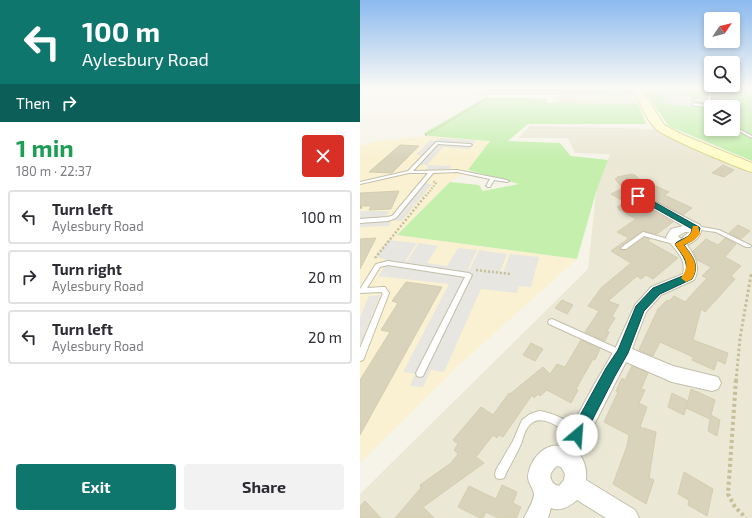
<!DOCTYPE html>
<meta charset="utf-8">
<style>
body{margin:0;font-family:"Exo 2",sans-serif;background:#f2f2f3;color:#2b2b33;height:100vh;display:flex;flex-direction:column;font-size:15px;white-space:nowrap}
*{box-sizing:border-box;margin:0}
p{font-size:13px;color:#7c7c81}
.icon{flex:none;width:22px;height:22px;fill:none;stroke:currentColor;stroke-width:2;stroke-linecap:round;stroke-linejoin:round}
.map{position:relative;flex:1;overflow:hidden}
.side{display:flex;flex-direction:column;background:#fff;width:360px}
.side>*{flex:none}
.top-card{background:#0f766e;color:#fff;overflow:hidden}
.needle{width:26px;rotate:55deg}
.tools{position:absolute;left:344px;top:12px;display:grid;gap:8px}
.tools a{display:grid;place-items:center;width:36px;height:36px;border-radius:4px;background:#fff;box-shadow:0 2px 6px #0003;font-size:20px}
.pin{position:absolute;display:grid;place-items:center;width:34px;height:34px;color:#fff;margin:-17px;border-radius:8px;box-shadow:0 2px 6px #0006}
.me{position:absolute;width:44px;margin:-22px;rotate:27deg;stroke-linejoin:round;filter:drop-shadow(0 0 3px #0008)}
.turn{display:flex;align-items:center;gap:14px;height:84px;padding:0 16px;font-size:18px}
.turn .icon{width:52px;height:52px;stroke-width:2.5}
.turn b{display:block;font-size:28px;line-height:34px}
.then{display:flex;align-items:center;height:38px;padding:0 16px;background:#0003;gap:8px;font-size:15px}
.round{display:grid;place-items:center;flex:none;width:42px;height:42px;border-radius:4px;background:#f2f2f3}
.headline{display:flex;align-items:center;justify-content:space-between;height:68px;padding:0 16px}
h1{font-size:24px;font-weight:700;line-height:30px;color:#1e9e55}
.primary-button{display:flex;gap:8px;margin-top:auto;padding:8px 16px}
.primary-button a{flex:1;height:46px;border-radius:4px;background:#0f766e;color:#fff;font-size:16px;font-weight:700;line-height:46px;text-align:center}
.primary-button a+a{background:#f2f2f3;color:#2b2b33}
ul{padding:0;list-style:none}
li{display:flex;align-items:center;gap:12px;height:54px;margin:0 8px 6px;padding:0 8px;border:2px solid #e1e1e2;border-radius:4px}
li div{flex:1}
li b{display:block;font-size:15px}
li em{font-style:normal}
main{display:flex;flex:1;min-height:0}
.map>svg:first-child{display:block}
</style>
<main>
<section class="side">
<div class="top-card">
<div class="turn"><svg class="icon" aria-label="left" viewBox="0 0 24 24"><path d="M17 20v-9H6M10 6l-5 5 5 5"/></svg><div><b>100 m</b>Aylesbury Road</div></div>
<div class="then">Then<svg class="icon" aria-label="right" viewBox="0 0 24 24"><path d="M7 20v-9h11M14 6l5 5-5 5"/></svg></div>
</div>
<div class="headline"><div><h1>1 min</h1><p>180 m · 22:37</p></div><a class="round" style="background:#d93025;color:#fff"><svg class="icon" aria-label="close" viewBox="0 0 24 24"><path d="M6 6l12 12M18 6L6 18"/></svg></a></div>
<ul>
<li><svg class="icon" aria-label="left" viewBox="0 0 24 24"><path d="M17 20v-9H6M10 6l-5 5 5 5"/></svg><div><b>Turn left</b><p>Aylesbury Road</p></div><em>100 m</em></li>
<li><svg class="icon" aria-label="right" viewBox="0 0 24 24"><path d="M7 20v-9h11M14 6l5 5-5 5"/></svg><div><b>Turn right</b><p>Aylesbury Road</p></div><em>20 m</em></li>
<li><svg class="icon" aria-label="left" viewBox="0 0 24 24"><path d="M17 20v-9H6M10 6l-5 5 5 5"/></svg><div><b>Turn left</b><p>Aylesbury Road</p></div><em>20 m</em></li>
</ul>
<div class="primary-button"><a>Exit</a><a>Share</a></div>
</section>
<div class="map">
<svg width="392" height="518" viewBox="0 0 392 518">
<rect width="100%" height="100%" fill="#f6f4e9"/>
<!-- residential -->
<g fill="#ebe8d6">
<path d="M197,94l77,1 4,9 -83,-1z"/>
<path d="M170,126l126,3 96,41v348h-392v-24l228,-225 8,-77 14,-38 -35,-1 -7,-15h-50z"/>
</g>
<!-- commercial -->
<path fill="#faf1d2" d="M69,136l61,5 -22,29 -18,12 -53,53 180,24 -118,106 -99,98v-317l17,-5z"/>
<!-- green -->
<g fill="#c4efad" fill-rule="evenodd">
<path d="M132,88h137l5,7 -149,-2z"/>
<path d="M282,88h110v73l-83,-35zM351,107h22v22h-22z"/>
<path d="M126,97l60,2 1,4 91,1 8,20h-118l-20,17 52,2 11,13 37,4 -12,32 -19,67 -180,-24 53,-53 29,3 4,6 36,-7 -51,-14 22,-29 -61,-5 -5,-3z"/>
</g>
<!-- parking -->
<g fill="#e7e6e1">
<path d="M306,94l28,3 -2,10 -29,-4z"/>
<path d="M79,138l37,2 -7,9 -26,-2 -16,18 25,1 -3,3 -22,1v-5h-7l8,-9 -12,-1 14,-15h6z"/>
<path d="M66,183l6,1 -30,37h-8z"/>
<path d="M0,211h29l-4,10h6l-2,5 -29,1z"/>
<path d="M28,240l29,3 -12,18h2l12,-18 19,3 -11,17 20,3 11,-18 19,2 -9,19h2l9,-19 28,4 -7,18h3l7,-18 29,3 -8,30 -12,-1 -2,7 -36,-4 -37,83 -13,-2 -8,17 -13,-1 5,-12 -12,-2 46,-88 -71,-8 5,-7 2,-10 -10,-2z"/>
<path d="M20,295l-20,50v-28l9,-21z"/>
</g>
<!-- building -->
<g fill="#d9d3bc" stroke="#d5cdaf">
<path d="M353,95l14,1 1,11 -15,-1z"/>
<path d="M40,145l19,1 -27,27 -23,-1z"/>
<path d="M363,165l11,5 -10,7 -12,-4z"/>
<path d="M272,174l3,1 9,9 3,-2 22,10 -5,3 28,13 -9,7 -44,-23 -6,1 -1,4 1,2 40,23 -16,12 -15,-3 -21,15 -1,3 7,1 17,-12 6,1 -2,2 30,17 -25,21 -7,-4 -5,4 -4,-3 -29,25 11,4 -7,11 3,2 -8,13 2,1 -4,9 -20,-9 14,-21 -11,-5 13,-18 30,-25 -20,-12 18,-13 -12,-6 19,-13 -18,-10 2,-1 -3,-1 8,-5 -14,-8 12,-6 -8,-9 3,-1 -1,-1z"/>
<path d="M39,191l-8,18 -22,1 2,-4h-11v-13z"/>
<path d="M378,225l12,6 -9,8 -12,-6z"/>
<path d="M16,238l-16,31v-30z"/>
<path d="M365,238l11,6 -11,13 16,9 -10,10 4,3 -30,33 -4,-3 -8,31 35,13 -3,11 -8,-4 -3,10 -22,-10 1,-3 -33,-15 -7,14 -14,-6 19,-41 9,-9 2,1 5,-5 11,6 22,-24 -5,-2 9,-9 -14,-7 -4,-9 13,-12 12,6z"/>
<path d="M46,282l36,5 -82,148v-55l30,-48 -9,-2 17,-27 -6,-2z"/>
<path d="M202,300l11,5 -6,9 -12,-6z"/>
<path d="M221,340l19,9 -5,11 -2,-1 -17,30 2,1 -7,13 -24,-13 -7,6 -2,-2 -4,4 -2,-3 -29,42 -4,-2 -2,3 -4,-3 -17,22 8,6 -61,44 11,11h-39l26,-30 -1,-3 31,-22 7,-9 -4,-4 4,-6 -5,-4 28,-33 12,8 16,-22 1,1 33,-27 7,7 7,-10 8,3z"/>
<path d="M171,343l12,6 -8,12 -12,-6z"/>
<path d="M272,366l16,7 -7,16 4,1 -6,13 8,4 -7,20 16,5 -7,46 5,2 -8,24 -33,-20 14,-38 2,-11 -25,-13 14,-30 -2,-1 6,-13 3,2z"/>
<path d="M331,389l24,11 -4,15 9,5 -3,16 -9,-5 2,-12 -24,-11 1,-5 -3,12 -16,-8 4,-14 16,8z"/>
<path d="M324,472l29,17 -6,27 -19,-11 1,-5 -11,-6z"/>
<path d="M142,485l15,7 -4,11 8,4 -5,11h-18l-12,-6 -3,6h-3l-22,-11 11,-21 27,13z"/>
<path d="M5,501l16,17h-21v-12z"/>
</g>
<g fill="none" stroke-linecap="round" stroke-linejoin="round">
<defs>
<g id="lane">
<path d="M351,89l1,1 -2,14 1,3v4l-3,-4 -16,-2 1,-2 14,2v-3l-15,-2 2,-1 13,1 3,-10z"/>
<path d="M373,126l19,10v2l-19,-10z"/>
<path d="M76,142l34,2 2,1 -2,1 -32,-2 -25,27 44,-1 50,10 2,1 -2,1 -13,-2 -4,7h-2l-2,-1 4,-7 -33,-7 -24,1 -37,45 -8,3 -28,2v-4l27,-2 5,-1 36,-43h-19l-49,11v-2l48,-11z"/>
<path d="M336,226l23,4 31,15 1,1 -1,1h-4l-30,-15 -22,-3 -1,-1 1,-1z"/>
<path d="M283,232l36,10 1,1 -3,2 -33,-9 -18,13h-4l-1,-1 1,-1z"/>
<path d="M28,261l81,12 3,2 -49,101 -3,1 -3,-1 -1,-3 49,-96 -77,-12 -8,2 -13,21 16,-1h2l4,6 -25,65 -1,2 -3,1v-13l23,-55 -2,-1 -21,1v-4l16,-25z"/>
<path d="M192,319l71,32 1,2 -1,2 -3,1 -3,-1 -68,-31 -1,-2 1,-2z"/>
<path d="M179,411c12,1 37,12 42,23l-2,3 -3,2 -3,-2c-12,-8 -33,-27 -45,-10 -4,5 -5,12 -7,17 -5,12 -12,22 -17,34l-4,1 -4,-1 -1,-4 1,-4 17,-29 9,-21 8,-6z"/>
</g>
<path id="street" d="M278,193l62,32 2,3c-2,10 -7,13 -15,17 8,11 14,23 7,35l-33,15 -15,17 -14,37 41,17 45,11 3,6 -3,6 -6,2 -40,-9 -46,-20 -47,92c6,7 8,17 7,26l49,30 4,8h-33l-29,-18c-7,6 -16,12 -26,8l-3,10h-24c3,-6 9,-16 10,-23 0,-6 -6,-12 -6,-18 1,-16 16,-35 33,-31l33,-61 21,-36 20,-44 16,-18 32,-13c4,-17 -9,-24 -17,-37l5,-8 12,-3 -49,-28 -1,-2 1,-2zM325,232h4l-8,7 -3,-3zM197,466l4,1 4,7 -1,6 -5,6 -5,-2c-6,-7 -4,-12 3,-18z"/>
<path id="secondary" d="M273,88h8l23,37 19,10 69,28v9c-14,-4 -88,-35 -96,-43 -11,-11 -17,-28 -23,-41z"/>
</defs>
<!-- lane casing -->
<use href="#lane" stroke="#c3bfaa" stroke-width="2"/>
<!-- street casing -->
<use href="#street" stroke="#c3bfaa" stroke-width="2"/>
<!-- secondary casing -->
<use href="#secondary" stroke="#dbd693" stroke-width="2"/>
<!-- path-far4 -->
<path stroke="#c6bf99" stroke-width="1.5" stroke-dasharray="1 1" stroke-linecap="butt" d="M66,135l62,-37 -2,-3 -29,-7"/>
<!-- path-far3 -->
<g stroke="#c6bf99" stroke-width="2" stroke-dasharray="1.5 1.5" stroke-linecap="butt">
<path d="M65,135l2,-1"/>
<path d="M66,196l10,-13 -3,-2"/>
</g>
<!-- path-far2 -->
<g stroke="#c6bf99" stroke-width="2.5" stroke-dasharray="2 2" stroke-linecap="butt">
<path d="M0,208l2,-1"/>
<path d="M15,258l51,-63"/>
<path d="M116,270l34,4"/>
<path d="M391,276l1,-4"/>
</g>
<!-- path-far1 -->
<path stroke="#c6bf99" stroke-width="3" stroke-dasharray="2.5 2.5" stroke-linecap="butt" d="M376,381l4,-43 11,-63"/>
<!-- path -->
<path stroke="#c6bf99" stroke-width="4" stroke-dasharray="3 3" stroke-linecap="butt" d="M376,380l-8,114 7,13 11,11"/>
<!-- lane -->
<use href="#lane" fill="#fff" fill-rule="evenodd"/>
<!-- street -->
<use href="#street" fill="#fff" fill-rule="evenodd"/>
<!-- secondary -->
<use href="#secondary" fill="#fffcc9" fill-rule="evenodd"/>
</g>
<!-- sky -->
<linearGradient id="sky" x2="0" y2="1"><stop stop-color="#8bbaef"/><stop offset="0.55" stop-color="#fbfaf5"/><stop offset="1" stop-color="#fbfaf5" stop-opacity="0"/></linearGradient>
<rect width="392" height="160" fill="url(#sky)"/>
<!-- route -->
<path fill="#0f766e" stroke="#0a4d48" d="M275,194h5l59,33 1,1c-1,10 -8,13 -16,17 9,12 16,20 8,34l-32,15 -16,17 -16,42 -13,23 -33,64 -5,2 -5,-2 -2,-5 2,-5 34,-62 12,-18 18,-44 17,-18 32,-13c5,-13 -4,-21 -10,-31 5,-6 16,-5 17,-15l-57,-32z"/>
<!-- slow -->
<path fill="#f59e0b" d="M333,226h5l2,8 -7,7 -9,4c9,12 16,20 8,34l-6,3 -5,-4c11,-15 3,-20 -6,-34l12,-7 4,-4z"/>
</svg>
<div class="tools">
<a><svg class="needle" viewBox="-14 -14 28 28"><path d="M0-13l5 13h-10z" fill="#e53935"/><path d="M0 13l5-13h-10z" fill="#7c7c81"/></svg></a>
<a><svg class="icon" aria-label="search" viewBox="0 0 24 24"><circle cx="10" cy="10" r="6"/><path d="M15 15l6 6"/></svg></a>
<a><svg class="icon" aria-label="layers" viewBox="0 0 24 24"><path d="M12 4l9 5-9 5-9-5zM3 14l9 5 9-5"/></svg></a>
</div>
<div class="pin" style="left:278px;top:196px;background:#d93025"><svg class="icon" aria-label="arrive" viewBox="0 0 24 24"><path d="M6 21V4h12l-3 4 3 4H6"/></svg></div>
<svg class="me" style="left:217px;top:435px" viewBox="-20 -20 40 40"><circle r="19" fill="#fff"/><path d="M0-13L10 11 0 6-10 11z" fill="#0f766e"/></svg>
</div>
</main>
